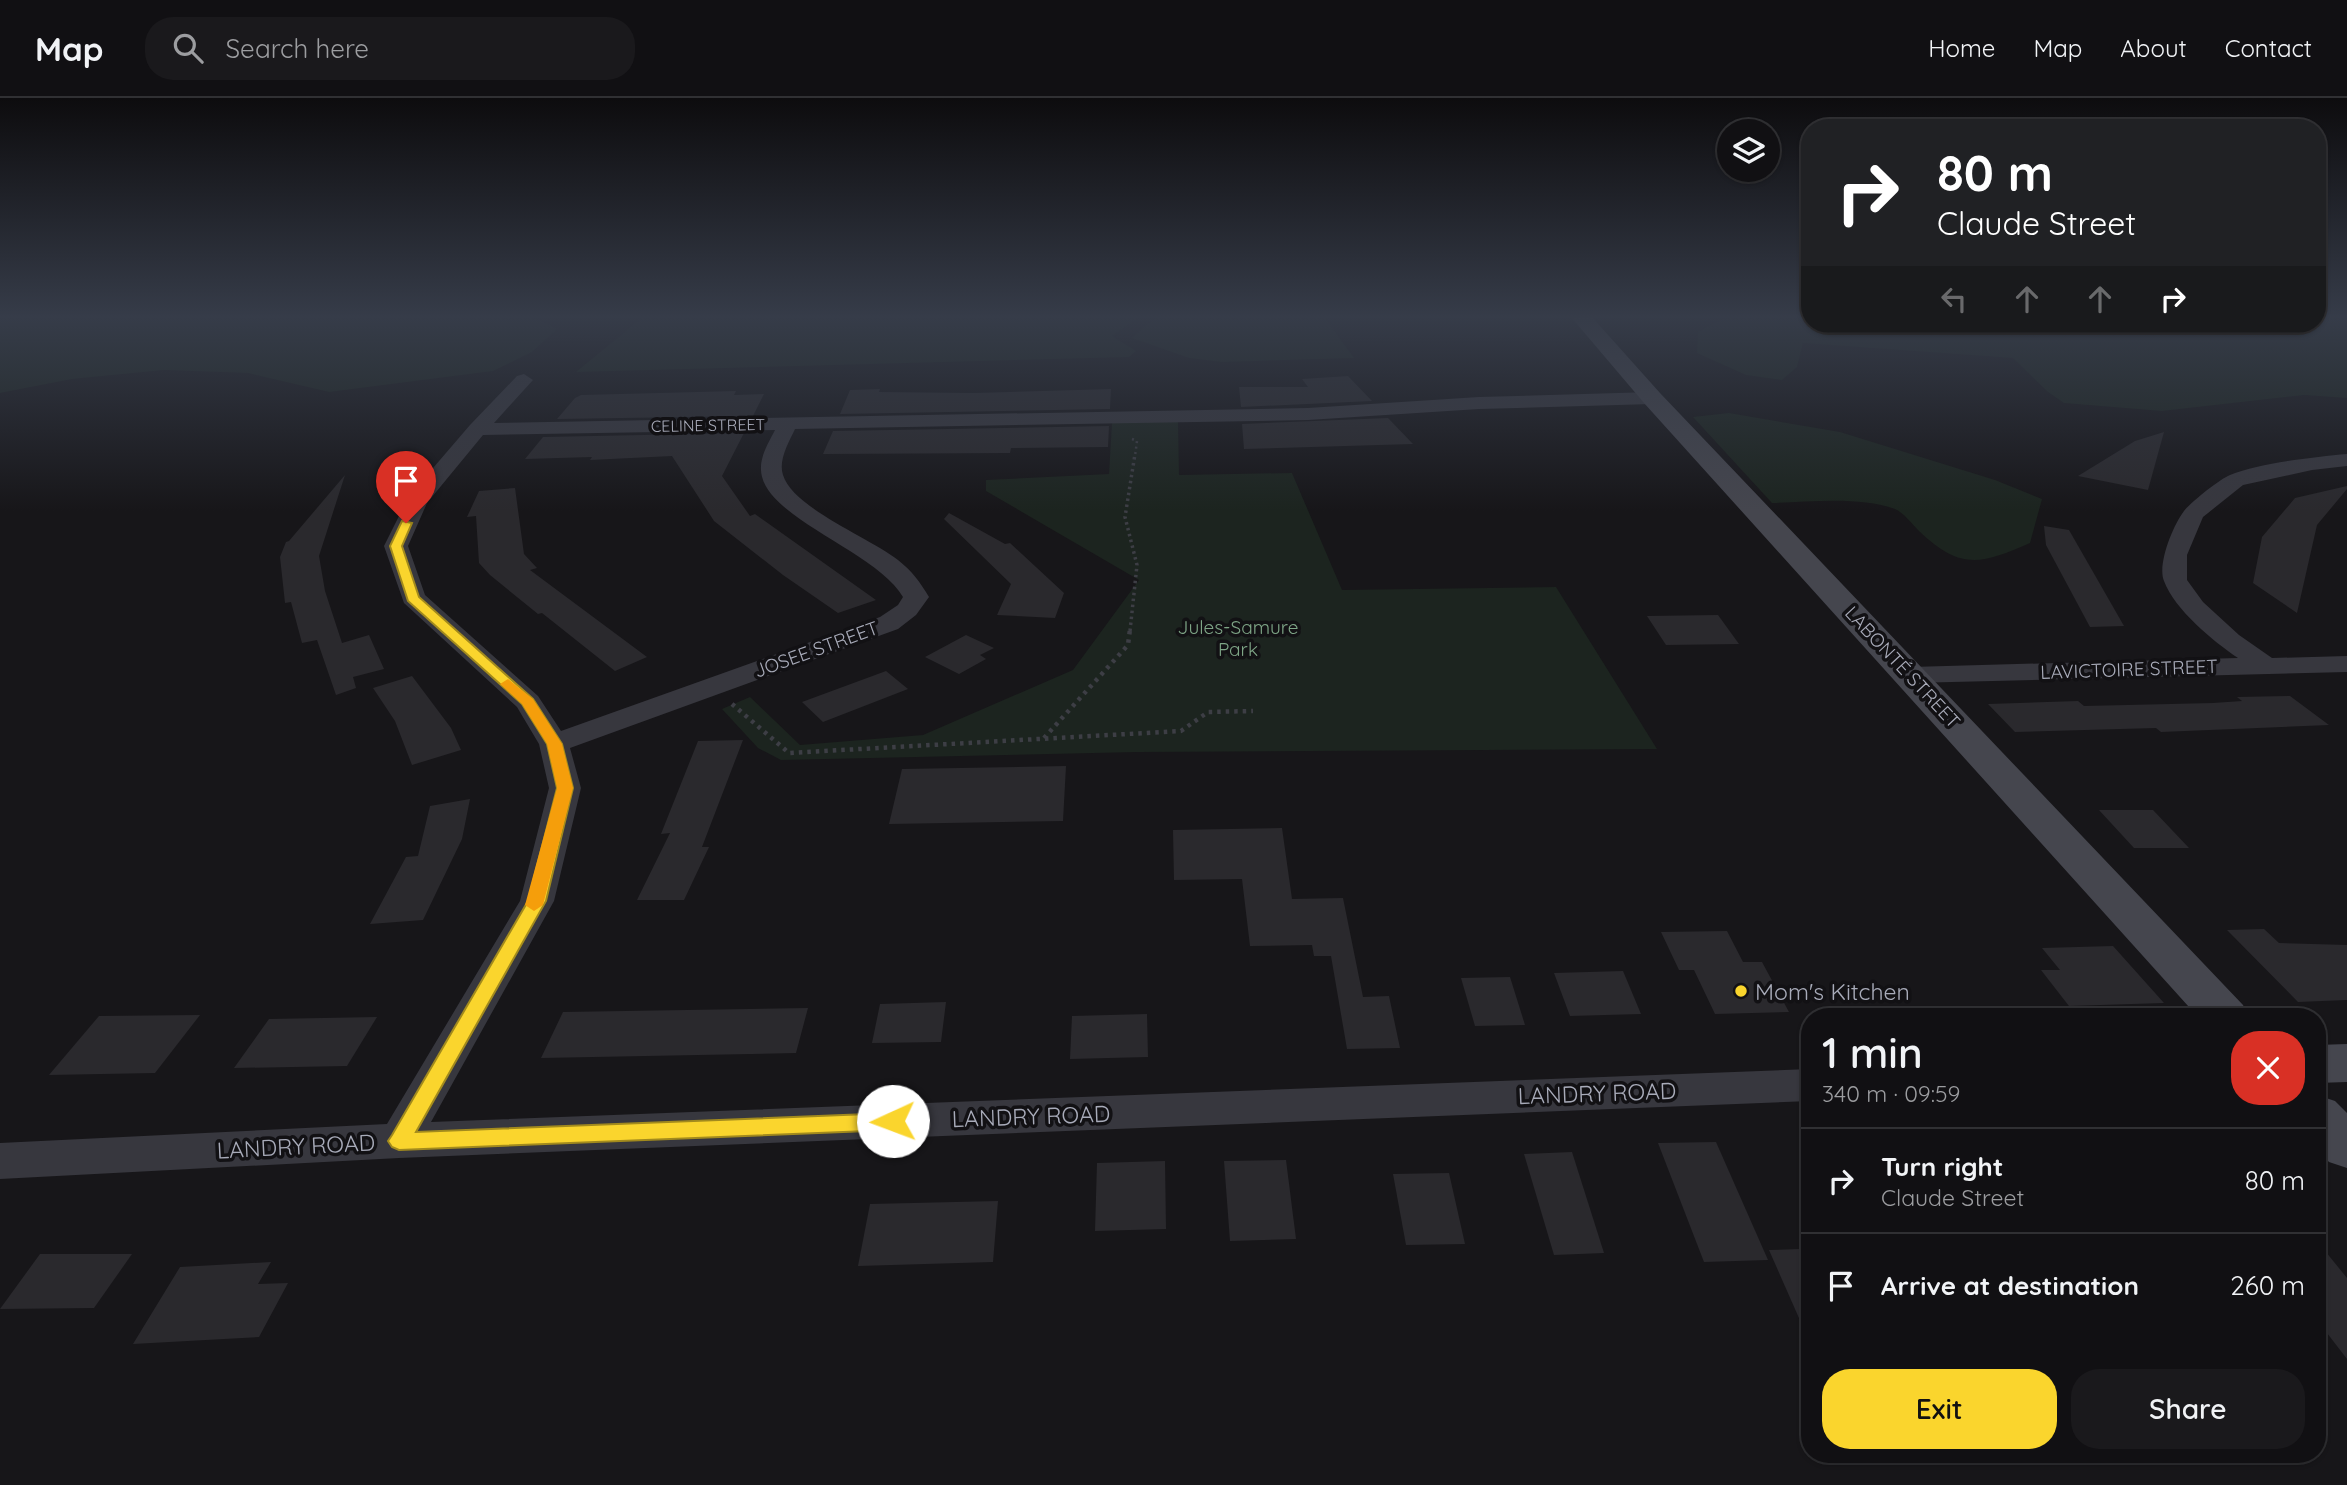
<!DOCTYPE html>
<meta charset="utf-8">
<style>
body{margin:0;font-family:Quicksand,sans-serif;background:#1a191c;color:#f1f3f6;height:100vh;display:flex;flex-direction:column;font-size:26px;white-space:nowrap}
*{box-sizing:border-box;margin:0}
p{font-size:23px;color:#9c9da0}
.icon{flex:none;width:38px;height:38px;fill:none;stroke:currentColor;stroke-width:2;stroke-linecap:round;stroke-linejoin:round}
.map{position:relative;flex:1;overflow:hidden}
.drawer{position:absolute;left:1801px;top:910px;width:525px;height:455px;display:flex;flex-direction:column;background:#111013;border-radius:28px;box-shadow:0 2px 5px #0004,0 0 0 2px #303033}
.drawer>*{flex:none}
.guide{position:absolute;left:1801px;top:21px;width:525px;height:214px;border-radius:28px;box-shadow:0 2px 5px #0004,0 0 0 2px #303033;background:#202124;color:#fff;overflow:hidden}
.controls{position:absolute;left:1717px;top:21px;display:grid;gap:14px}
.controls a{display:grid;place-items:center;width:63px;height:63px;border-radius:50%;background:#111013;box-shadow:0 2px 5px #0004,0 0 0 2px #303033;font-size:35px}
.pin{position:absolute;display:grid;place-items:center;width:60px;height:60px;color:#fff;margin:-72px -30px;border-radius:50% 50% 50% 0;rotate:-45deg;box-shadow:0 0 7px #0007}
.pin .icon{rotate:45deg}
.me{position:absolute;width:77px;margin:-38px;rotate:268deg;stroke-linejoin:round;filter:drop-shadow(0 0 5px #0008)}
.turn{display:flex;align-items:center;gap:24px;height:147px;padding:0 21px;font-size:32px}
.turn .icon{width:91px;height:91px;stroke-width:2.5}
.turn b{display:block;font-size:49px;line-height:60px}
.lanes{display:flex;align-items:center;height:66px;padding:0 21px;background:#0003;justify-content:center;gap:35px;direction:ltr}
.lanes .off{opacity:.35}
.round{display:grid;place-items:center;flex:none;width:74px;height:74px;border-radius:28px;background:#1a191c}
.overview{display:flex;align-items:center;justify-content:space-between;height:119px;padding:0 21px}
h1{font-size:42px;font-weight:600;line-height:52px}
.action{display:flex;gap:14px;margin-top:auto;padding:14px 21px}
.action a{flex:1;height:80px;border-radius:28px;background:#fad52d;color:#111;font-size:28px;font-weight:600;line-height:80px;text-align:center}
.action a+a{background:#1a191c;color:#f1f3f6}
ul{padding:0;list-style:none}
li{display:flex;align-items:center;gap:21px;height:105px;padding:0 21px;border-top:2px solid #303033}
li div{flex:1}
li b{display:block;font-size:26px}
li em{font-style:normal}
header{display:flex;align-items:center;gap:42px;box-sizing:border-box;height:98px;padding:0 35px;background:#111013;border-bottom:2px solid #303033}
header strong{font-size:33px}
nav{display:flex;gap:38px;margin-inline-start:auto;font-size:24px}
.search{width:490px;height:63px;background:#1a191c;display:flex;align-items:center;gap:18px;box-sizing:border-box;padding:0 24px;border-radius:28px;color:#9c9da0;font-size:26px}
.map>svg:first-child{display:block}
</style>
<header>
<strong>Map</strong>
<div class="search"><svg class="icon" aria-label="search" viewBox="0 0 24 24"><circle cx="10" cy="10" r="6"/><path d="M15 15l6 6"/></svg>Search here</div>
<nav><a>Home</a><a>Map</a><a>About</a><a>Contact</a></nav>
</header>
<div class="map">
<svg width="2347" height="1387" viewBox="0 0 2347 1387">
<rect width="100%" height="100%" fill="#171619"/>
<!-- green -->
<g fill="#1c241f">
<path d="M0,219h533l24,12 -25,23 -39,19 -164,21 -81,-19 -84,-3 -92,9 -72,14z"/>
<path d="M643,219h496l-27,19 24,15 -7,6 -553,15z"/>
<path d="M1155,219h169l30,41 -132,4 -33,-4 -57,-20z"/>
<path d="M1726,219h83l1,7h507v-7h30v81l-43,-3 -142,16 -98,-8 -16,-11 -35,-34 -210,-15 -6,24 -15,13 -36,-5 -49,-22 1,-21z"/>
<path d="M1729,315l111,19 155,48 47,19 -12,44c-50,22 -70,27 -111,-12 -7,-7 -15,-18 -24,-22 -36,-13 -85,-7 -123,-6l-79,-86z"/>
<path d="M1178,323l1,54 113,-2 50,117 214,-3 101,162 -519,3 -357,8 -23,-12 -36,-39 28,-12 50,48 123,-10 150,-65 66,-90 -153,-89v-11l123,-6 3,-51z"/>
</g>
<!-- building -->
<g fill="#2a292d">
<path d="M1348,278l24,25 -131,6 -2,-20h69l-6,-8z"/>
<path d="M880,291l-1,3 95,1 137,-4 -1,20 -270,5 10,-24z"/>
<path d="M736,293l-2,4 30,-1 -11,22 -196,3 18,-21 6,-3z"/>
<path d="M1388,320l25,26 -169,5 -2,-25z"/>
<path d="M1109,328l-1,21 -97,1 -1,5 -187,1 10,-23z"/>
<path d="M2164,334l-16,58 -70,-14 57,-35z"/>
<path d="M744,335l-22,43 28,40 5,-2 121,86 -38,13 -55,-38 -69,-54 -42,-65 -82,4 2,-3 -67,2 18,-22z"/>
<path d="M345,377l-26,81 6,35 17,52 27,-8 15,34 -31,8 3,11 -20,7 -19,-55 -15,3 -11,-41 -6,1 -5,-46 6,-15 3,-1z"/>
<path d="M2347,388v3l-30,36 -20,88 -44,-30 9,-46 33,-39z"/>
<path d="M515,390l9,66 13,14 -7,2 117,87 -32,14 -73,-58 -4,1 -48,-39 -11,-12 -3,-47 -9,1 12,-26z"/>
<path d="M949,415l56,31 5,-1 54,50 -9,25 -58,-3 14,-31 -67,-65z"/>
<path d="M2044,428l25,4 55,96 -34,1 -44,-82z"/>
<path d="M1718,517l21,29 -73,1 -19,-29z"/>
<path d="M966,537l28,13 -14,7 6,4 -27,15 -34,-17z"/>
<path d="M886,573l22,18 -85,33 -21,-20z"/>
<path d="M412,578l39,52 10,22 -49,15 -17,-44 -22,-33z"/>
<path d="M2290,598l39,29 -168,7 -5,-4 -141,4 -27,-28 90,-3 6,5 129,-3 29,-2 -5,-4z"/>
<path d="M743,642l-41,107h7l-25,53h-47l33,-67 -9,1 37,-93z"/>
<path d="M1066,668l-3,55 -174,3 13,-55z"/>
<path d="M470,701l-8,40 -39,81 -53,4 36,-67 12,-1 12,-50z"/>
<path d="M2099,712h54l36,38h-55z"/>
<path d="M1282,730l10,71 51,-1 20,99 26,-1 11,52 -53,1 -16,-93h-17l-2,-11 -62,1 -8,-67 -68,1 -1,-50z"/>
<path d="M2264,831l15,14 68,2v55l-49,2 -71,-72z"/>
<path d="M1727,833l16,31h19l27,50 -74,2 -21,-44h-15l-18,-38z"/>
<path d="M2113,848l51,57 -95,3 -28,-36h19l-18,-22z"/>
<path d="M1623,873l18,43 -71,2 -16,-43z"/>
<path d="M1510,879l15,48 -50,1 -14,-48z"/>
<path d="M946,904l-5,40 -69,1 8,-39z"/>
<path d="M808,910l-12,45 -255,5 22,-46z"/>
<path d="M1147,916l1,43 -78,2 2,-43z"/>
<path d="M200,917l-45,58 -106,2 50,-59z"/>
<path d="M377,919l-30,49 -113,2 35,-49z"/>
<path d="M1716,1044l52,118 -64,2 -46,-119z"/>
<path d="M1572,1054l32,101 -50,2 -30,-101z"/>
<path d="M1286,1062l10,79 -66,2 -6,-80z"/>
<path d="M1165,1063l1,68 -71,2 2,-68z"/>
<path d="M1449,1075l16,71 -59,1 -13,-71z"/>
<path d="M998,1103l-5,61 -135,4 12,-62z"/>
<path d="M2317,1143l30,37v81l-30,-39z"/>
<path d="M1800,1151l10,21v73l-41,-93z"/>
<path d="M40,1156h92l-38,54 -94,1z"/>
<path d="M271,1164l-13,22 30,-1 -29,54 -126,7 47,-77z"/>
</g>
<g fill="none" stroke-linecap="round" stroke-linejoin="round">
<!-- path-far2 -->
<path stroke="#3d3e45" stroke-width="2.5" stroke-dasharray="2 3.5" stroke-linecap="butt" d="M1132,341l5,2 -2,15"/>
<!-- path-far1 -->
<path stroke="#3d3e45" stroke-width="3.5" stroke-dasharray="2.5 3.5" stroke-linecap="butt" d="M1130,533l7,-66 -12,-48 10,-63"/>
<!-- path -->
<g stroke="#3d3e45" stroke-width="4.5" stroke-dasharray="3.5 5" stroke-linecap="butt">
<path d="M732,606l57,49 392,-22 27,-19 45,-1"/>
<path d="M1044,640l84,-93 2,-16"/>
</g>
<!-- street -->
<g fill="#37373e" fill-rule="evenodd">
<path d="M524,276l9,6 -39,43 814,-15 171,-11 173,-5 10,6 -10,6 -173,5 -171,11 -513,9c-6,13 -17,31 -12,46 10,33 87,63 115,85 14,11 22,22 31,37l-13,18 -18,14 -328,119 11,40 -27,113 -123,221 1379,-53v32l-1411,57 -399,21v-36l387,-19 133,-223 29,-113 -10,-44 -22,-37 -113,-104 -20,-57 25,-50 61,-71 47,-49zM775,332c-6,12 -15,26 -14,40 2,48 116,81 142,127l-5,8 -18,12 -319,114 -23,-35 -113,-101 -17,-49 19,-43 56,-68z"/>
<path d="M2347,356v12l-35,4 -69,15 -40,32 -16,38v25l16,22 36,33 33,23 75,-2v16l-436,11 -10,-2 -4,-6 4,-6 10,-2 327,-9c-25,-17 -63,-48 -74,-77 -7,-16 9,-56 20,-70 7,-9 36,-32 46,-36 30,-12 84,-18 117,-21z"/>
</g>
<!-- secondary -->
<g fill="#45464e" fill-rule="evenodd">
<path d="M1571,219h21l68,76 583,612 6,12h-51l-554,-614z"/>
<path d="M2347,946v38l-30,1v-38z"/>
<path d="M2317,997l18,6 12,12v55l-18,-6 -12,-13z"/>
</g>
</g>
<!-- sky -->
<linearGradient id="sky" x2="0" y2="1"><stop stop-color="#0d0c0e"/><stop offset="0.53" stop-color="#363c49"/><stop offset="1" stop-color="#363c49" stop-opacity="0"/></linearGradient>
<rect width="2347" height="413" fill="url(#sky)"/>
<!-- route -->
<path fill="#fad52d" stroke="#a28a1d" stroke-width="2" d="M402,423l10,2 -10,23 17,51 114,102 29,45 11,44 -27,113 -130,231 477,-19 7,2 3,6 -3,6 -7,3 -494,20 -7,-3 -4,-6 4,-6 136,-234 29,-113 -10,-44 -25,-40 -114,-103 -18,-55z"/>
<!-- slow -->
<path fill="#f59e0b" d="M508,581l25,20 29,45 11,44 -30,117 -9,6 -9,-6 32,-117 -10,-44 -25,-40 -22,-20z"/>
<!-- markers -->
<circle fill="#fad52d" stroke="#121114" stroke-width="2.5" cx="1741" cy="893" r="7"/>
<g text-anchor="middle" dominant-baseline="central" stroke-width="7" stroke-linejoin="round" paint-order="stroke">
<!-- far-street labels -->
<g font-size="16" fill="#a8abb9" stroke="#121114">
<text transform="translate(708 327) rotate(-1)">CELINE STREET</text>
</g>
<!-- park labels -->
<g font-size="19" fill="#7ea586" stroke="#121114">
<text x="1238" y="529">Jules-Samure<tspan x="1238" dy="22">Park</tspan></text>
</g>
<!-- street labels -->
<g font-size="19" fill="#a8abb9" stroke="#121114">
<text transform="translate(816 551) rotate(-20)">JOSEE STREET</text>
<text transform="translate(1903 569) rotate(47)">LABONTÉ STREET</text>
<text transform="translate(2129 571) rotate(-2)">LAVICTOIRE STREET</text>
</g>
<!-- near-poi labels -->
<g font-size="23" fill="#a8abb9" stroke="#121114" text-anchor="start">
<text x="1755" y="893">Mom's Kitchen</text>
</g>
<!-- near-street labels -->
<g font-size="23" fill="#a8abb9" stroke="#121114">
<text transform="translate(1597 995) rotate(-2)">LANDRY ROAD</text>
<text transform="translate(1031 1018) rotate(-2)">LANDRY ROAD</text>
<text transform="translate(296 1048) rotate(-3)">LANDRY ROAD</text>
</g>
</g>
</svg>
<div class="controls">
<a><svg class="icon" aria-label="layers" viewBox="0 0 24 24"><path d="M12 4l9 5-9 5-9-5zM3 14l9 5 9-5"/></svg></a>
</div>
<div class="pin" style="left:406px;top:425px;background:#d93025"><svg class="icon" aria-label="arrive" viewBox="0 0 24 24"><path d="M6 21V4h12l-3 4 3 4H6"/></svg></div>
<svg class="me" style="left:893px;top:1023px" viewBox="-20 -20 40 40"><circle r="19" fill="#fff"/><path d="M0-13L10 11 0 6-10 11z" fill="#fad52d"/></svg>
<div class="guide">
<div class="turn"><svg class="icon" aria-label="right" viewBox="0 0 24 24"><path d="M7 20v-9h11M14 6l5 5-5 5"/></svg><div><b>80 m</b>Claude Street</div></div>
<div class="lanes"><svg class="icon off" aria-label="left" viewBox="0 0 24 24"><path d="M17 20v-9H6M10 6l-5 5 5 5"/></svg><svg class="icon off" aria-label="ahead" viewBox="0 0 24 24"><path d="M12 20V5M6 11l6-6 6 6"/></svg><svg class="icon off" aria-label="ahead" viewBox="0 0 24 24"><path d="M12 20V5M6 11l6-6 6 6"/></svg><svg class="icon" aria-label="right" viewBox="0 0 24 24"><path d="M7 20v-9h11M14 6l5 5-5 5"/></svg></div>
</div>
<section class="drawer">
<div class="overview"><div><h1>1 min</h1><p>340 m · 09:59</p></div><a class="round" style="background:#d93025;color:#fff"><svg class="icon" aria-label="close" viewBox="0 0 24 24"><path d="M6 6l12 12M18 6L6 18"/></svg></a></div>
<ul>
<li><svg class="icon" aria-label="right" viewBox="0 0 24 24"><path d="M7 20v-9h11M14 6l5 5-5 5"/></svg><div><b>Turn right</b><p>Claude Street</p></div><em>80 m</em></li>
<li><svg class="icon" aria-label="arrive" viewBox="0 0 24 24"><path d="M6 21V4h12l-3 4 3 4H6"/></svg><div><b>Arrive at destination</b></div><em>260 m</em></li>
</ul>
<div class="action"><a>Exit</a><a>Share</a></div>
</section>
</div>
